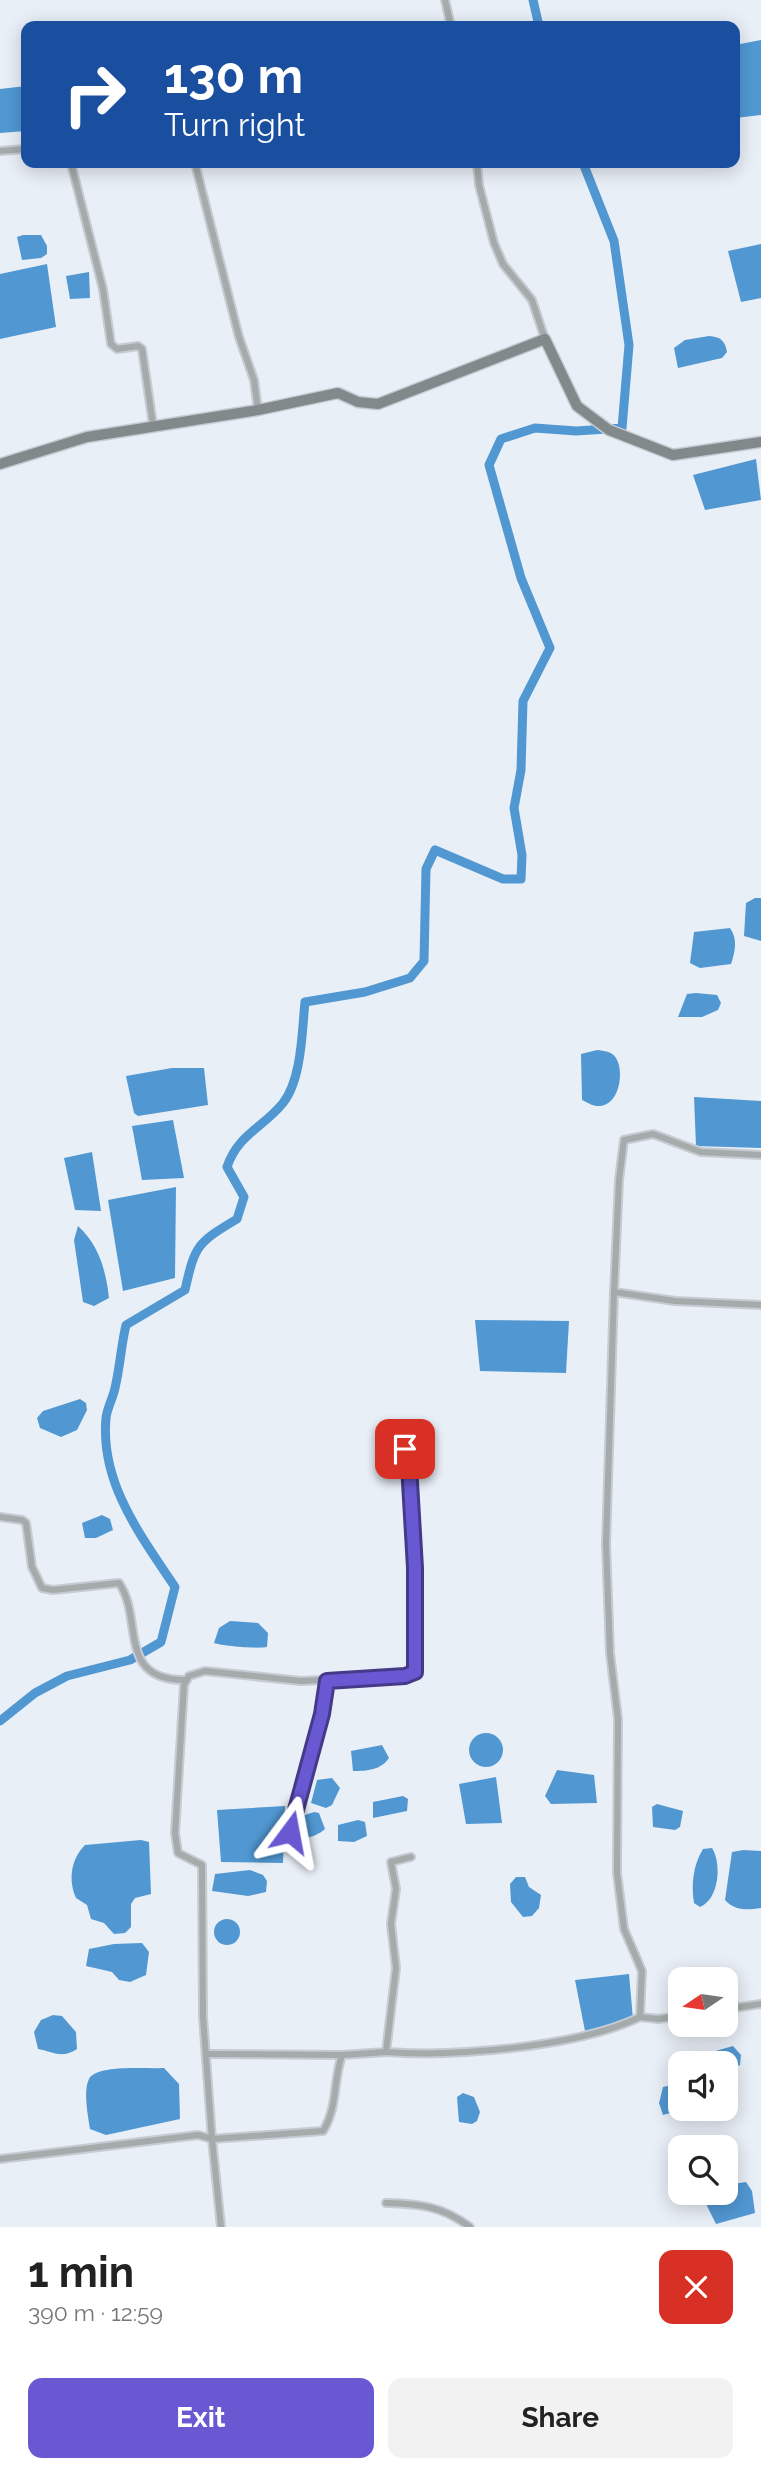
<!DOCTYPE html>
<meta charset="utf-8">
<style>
body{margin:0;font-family:Raleway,sans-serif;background:#f2f2f2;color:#222;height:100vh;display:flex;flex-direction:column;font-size:26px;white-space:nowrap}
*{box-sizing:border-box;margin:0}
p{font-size:23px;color:#767676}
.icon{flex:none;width:38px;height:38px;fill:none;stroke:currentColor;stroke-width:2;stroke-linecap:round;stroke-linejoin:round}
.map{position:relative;height:2227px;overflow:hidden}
.side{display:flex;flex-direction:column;background:#fff;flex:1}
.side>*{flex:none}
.hud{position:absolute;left:21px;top:21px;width:719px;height:147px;border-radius:14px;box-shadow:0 4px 18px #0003;background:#1a4fa0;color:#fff;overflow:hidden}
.needle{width:46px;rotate:257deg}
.buttons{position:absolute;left:668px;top:1967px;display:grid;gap:14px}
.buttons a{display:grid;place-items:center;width:70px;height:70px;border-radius:14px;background:#fff;box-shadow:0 4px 18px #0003;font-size:35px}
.pin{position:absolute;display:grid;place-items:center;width:60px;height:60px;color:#fff;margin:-30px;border-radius:14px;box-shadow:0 4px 10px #0006}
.me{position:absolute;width:77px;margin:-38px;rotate:13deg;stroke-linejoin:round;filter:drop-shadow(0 0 5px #0008)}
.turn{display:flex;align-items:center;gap:24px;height:147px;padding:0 28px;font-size:32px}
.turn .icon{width:91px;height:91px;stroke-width:2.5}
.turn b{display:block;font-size:49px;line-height:60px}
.round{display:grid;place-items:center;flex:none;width:74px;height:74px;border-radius:14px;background:#f2f2f2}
.summary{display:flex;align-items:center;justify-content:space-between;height:119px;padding:0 28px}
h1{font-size:42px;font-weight:700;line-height:52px}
.button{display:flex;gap:14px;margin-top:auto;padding:14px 28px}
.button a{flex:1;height:80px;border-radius:14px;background:#6859d3;color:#fff;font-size:28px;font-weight:700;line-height:80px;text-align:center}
.button a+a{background:#f2f2f2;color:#222}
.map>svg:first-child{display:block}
</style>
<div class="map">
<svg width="761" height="2227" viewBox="0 0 761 2227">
<rect width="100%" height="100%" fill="#e9eff7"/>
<!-- water -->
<g fill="#5198d3">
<path d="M761,40v75l-26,3v-73z"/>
<path d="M26,86v45l-26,2v-44z"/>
<path d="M23,235h18l6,11v8l-6,4 -19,2 -5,-23z"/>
<path d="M761,244v54l-20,4 -13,-51z"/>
<path d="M47,264l9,63 -56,12v-65z"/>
<path d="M89,272l1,26 -20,1 -4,-23z"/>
<path d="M709,336c11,1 16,4 18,16l-5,6 -44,10 -4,-20 11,-8z"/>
<path d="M756,459l5,41 -56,10 -12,-35z"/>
<path d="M755,898h6v43l-17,-5 2,-33z"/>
<path d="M730,928c8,11 5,24 1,36l-31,4 -10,-5 4,-31z"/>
<path d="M696,993l21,2 4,8 -3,7 -16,7h-24l9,-23z"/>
<path d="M597,1050c7,1 15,1 19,8 9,14 3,50 -19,48 -4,0 -11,-4 -15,-6l-1,-46z"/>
<path d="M172,1068h32l4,37 -70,11 -4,-3 -8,-37z"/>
<path d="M694,1097l67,4v47l-65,-2z"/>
<path d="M173,1120l11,58 -42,2 -10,-54z"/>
<path d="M92,1152l9,59 -26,-1 -11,-52z"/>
<path d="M176,1187l-1,91 -52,13 -15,-91z"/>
<path d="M78,1226c21,19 28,45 31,72l-15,8 -11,-4 -9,-62z"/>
<path d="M475,1320l94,1 -3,52 -86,-2z"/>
<path d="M80,1399l6,4 1,7 -10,20 -16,7 -21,-9 -3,-10 6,-7z"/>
<path d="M102,1515l8,4 3,11 -17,8h-11l-3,-15z"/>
<path d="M230,1621l28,2 10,10 -1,14c-9,2 -44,-1 -53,-4l5,-15z"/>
<circle cx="486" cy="1750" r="17"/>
<path d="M382,1745l7,13c-8,12 -22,13 -36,13l-2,-20z"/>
<path d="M557,1770l37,5 3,28 -46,1 -6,-8z"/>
<path d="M496,1777l6,46 -36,1 -7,-40z"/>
<path d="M332,1778l8,10 -8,17 -6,3 -15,-5 6,-23z"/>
<path d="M403,1796l5,3 -1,12 -34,7v-16z"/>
<path d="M657,1804l26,7 -3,16 -5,3 -22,-3 -1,-20z"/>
<path d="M285,1806l-2,57 -62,-1 -4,-52z"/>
<path d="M314,1812l5,1 6,16c-8,7 -21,12 -31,6l2,-17z"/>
<path d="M358,1820l7,2 2,14 -13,6 -16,-1v-16z"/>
<path d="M141,1840l8,2 2,52 -16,4 -4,6v23l-6,6 -11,1 -10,-11 -13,-4 -4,-14 -11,-7c-8,-18 -5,-39 9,-53z"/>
<path d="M712,1848c10,16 7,51 -12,59l-6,-4c-3,-18 -1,-38 9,-54z"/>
<path d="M743,1850l18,1v57c-15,2 -26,3 -36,-8l7,-48z"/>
<path d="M250,1870l13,5 4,6 -1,11 -18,4 -36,-5 3,-17z"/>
<path d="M516,1877h9l4,10 12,8 -2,13 -7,8 -9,1 -12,-15 -1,-18z"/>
<circle cx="227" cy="1932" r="13"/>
<path d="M142,1943l7,9 -3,23 -16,7 -11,-2 -7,-8 -26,-6 3,-17 25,-5z"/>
<path d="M629,1974l4,45 -48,12 -10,-51z"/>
<path d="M53,2015l9,1 14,16 1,17c-15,10 -23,3 -39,0l-4,-17 7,-12z"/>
<path d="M733,2046l8,9 -1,10 -14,6v-8h-16l2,-11z"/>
<path d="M164,2068l15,16 1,35 -74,16 -16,-6c-2,-14 -7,-38 -1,-50 7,-15 59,-10 75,-11z"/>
<path d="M681,2083v26h4l-22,6 -4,-12 4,-16z"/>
<path d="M463,2093l11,4 6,15 -3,9 -5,3 -13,-2 -2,-25z"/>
<path d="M746,2182l6,9 3,22 -39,11 -9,-18 -2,-13h21v-8z"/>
</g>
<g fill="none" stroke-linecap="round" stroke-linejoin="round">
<!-- canal -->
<g stroke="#5198d3" stroke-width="9">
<path d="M533,0l6,26"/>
<path d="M0,1721l35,-28 32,-17 63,-16 31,-18 14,-55c-34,-51 -75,-104 -69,-169 1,-10 7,-20 9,-30 5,-21 6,-42 11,-63l59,-35c10,-45 12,-47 52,-71l7,-22 -17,-30c11,-33 36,-39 56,-64 19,-24 19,-73 22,-101l60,-10 45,-14 14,-17 2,-92 9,-19 68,29h18l1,-24 -8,-47 7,-38 2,-69 27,-53 -29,-70 -32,-113 12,-26 34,-11 41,3 46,-3 7,-83 -15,-104 -31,-78"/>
</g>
<defs>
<g id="street">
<path d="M445,0l6,26"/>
<path d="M0,151l26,-2"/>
<path d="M71,163l32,126 8,55 6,5 21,-3 4,3 11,76"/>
<path d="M195,163l44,174 15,43 4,30"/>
<path d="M477,163l2,22 15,58 9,21 29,36 13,39"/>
<path d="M614,1292l5,-112 5,-40 29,-6 48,18 60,3"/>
<path d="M0,1517l22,3 4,3 6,44 10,21 11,2 66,-7c25,36 -3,97 66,97"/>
<path d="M290,1832l32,-118 5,-33"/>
<path d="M726,2009l35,-5"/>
<path d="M640,2017l18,2 23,-3"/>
<path d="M386,2052c69,5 192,-5 254,-35l2,-46 -18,-42 -7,-56 1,-154 -8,-66 -4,-109 8,-252 61,9 86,4"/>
<path d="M206,2054l136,1"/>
<path d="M0,2159l198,-24 14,4 -9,-122 -1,-152 -24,-12 -3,-20 9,-148 5,-9 16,-5 96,10 104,-5 10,-4v-104l-6,-103 -3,-15 -15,-5 -3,-9"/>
<path d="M386,2203c34,1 56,3 84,24"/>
<path d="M221,2227l-9,-88 111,-8c15,-24 10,-50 19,-76l44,-3 10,-84 -5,-44 5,-35 -5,-27 20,-5"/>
</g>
<path id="secondary" d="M0,464l87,-27 171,-27 80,-17 20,9 20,2 167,-65 32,67 32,24 64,25 88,-13"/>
</defs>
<!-- street casing -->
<use href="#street" stroke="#c6cbd3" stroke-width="10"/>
<!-- secondary casing -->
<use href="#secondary" stroke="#c6cbd3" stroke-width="13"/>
<!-- street -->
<use href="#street" stroke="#a5aaab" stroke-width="6"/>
<!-- secondary -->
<use href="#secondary" stroke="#81898a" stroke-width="10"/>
</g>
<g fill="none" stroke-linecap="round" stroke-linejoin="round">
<defs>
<path id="route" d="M290,1832l32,-118 5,-33 78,-5 10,-4v-104l-6,-103 -4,-16"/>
</defs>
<!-- route casing -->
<use href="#route" stroke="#443a89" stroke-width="18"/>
<!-- route -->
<use href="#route" stroke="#6859d3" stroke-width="12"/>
</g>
</svg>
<div class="buttons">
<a><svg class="needle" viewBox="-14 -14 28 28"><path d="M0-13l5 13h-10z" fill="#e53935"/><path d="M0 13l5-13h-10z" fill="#767676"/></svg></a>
<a><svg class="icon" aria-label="sound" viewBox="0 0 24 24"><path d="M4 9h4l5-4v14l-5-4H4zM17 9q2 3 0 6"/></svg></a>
<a><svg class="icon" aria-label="search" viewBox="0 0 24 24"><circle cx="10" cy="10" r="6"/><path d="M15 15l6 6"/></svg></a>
</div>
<div class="pin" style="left:405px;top:1449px;background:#d93025"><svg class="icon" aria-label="arrive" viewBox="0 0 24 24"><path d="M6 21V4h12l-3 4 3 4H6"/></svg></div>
<svg class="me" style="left:290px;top:1832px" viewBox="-20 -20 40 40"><path d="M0-17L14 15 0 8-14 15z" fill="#6859d3" stroke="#fff" stroke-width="4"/></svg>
<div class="hud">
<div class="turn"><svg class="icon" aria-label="right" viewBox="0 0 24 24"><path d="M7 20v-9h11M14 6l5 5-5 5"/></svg><div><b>130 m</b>Turn right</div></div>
</div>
</div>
<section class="side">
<div class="summary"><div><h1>1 min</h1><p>390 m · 12:59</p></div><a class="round" style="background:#d93025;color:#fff"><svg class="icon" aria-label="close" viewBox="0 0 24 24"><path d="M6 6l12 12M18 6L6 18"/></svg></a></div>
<div class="button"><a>Exit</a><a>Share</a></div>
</section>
